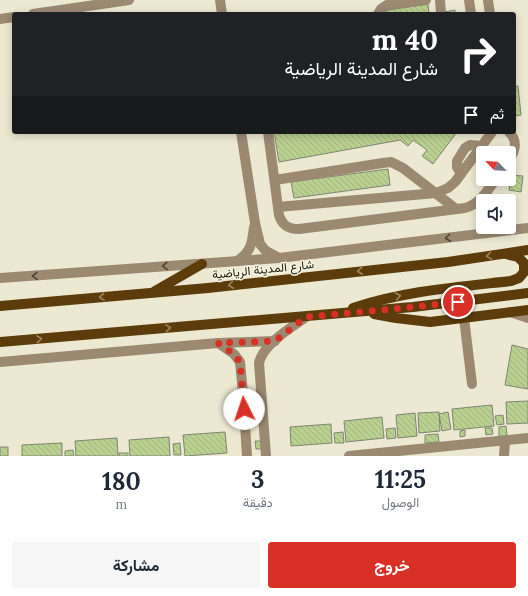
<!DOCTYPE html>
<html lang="ar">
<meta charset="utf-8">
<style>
body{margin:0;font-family:Lora,Vazirmatn,serif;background:#f6f6f7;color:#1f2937;direction:rtl;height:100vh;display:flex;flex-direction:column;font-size:15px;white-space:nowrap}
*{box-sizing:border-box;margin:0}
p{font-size:13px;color:#747a83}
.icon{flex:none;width:22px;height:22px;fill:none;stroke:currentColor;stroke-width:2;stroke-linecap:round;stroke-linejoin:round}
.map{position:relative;height:456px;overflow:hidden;direction:ltr}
.drawer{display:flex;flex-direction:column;background:#fff;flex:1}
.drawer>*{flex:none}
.banner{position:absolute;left:12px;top:12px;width:504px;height:122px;border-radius:4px;box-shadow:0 2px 10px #0003;direction:rtl;background:#202124;color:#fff;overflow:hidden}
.needle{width:26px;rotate:295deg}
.tools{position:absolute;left:476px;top:146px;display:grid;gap:8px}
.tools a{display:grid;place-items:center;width:40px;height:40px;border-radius:4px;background:#fff;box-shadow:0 2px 10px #0003;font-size:20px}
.pin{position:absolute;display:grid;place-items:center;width:34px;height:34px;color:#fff;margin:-17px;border:2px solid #fff;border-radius:50%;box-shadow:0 1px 4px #0007}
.me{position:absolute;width:44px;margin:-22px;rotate:356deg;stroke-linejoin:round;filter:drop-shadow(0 0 3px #0008)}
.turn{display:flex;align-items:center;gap:14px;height:84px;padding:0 12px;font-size:18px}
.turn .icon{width:52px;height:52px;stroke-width:2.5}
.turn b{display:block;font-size:28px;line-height:34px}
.then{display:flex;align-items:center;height:38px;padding:0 12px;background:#0003;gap:8px;font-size:15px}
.eta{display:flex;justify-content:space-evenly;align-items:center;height:68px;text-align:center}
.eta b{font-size:24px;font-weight:700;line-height:28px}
.button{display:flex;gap:8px;margin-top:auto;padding:8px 12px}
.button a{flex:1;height:46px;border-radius:4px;background:#d93025;color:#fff;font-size:16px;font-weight:700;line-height:46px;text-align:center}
.button a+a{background:#f6f6f7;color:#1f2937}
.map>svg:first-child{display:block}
</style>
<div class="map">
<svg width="528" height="456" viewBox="0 0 528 456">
<defs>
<pattern id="building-back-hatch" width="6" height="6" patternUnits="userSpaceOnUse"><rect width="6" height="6" fill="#bad090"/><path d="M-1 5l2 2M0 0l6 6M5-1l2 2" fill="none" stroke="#9fb27b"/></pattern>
</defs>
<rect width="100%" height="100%" fill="#ece8d1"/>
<!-- building -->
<g fill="url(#building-back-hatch)" stroke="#7e8672">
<path d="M428,4l1,10h-46l-1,-3z"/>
<path d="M455,10v4h-10v-2z"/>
<path d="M518,86l3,29 -7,1v-29z"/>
<path d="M274,132h183l-24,32 -11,-8 5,-6 -14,-10 -5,6 -8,-6 -121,22z"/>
<path d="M388,169l2,16 -96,13 -3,-16z"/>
<path d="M511,175l12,1 -2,16 -12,-2z"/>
<path d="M512,345l16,4v40l-23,-4z"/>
<path d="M528,401v22l-21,1 -1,-22z"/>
<path d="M492,405l2,21 -40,4 -2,-21z"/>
<path d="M439,412l1,19 -21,2 -1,-20z"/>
<path d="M448,412l3,17 -9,2 -3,-17z"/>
<path d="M415,413l2,23 -19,2 -2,-23z"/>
<path d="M503,415l1,9 -7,1 -2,-9z"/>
<path d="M382,417l2,21 -38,4 -2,-21z"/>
<path d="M331,424l1,19 -41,3 -1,-19z"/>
<path d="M506,426l1,10 -8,1v-10z"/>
<path d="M395,428l1,10 -9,1 -1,-10z"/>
<path d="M485,428h7l1,6 -7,1z"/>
<path d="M465,430v6l-5,1v-6z"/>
<path d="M225,432l2,21 -42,3 -2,-21z"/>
<path d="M343,432l1,11h-9l-1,-10z"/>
<path d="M438,434l1,8 -14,1v-8z"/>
<path d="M169,437l1,19h-40l-1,-16z"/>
<path d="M117,438l1,18h-42l-1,-15z"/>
<path d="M255,441h7v8h-6z"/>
<path d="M62,443v13h-40v-11z"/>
<path d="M180,443l1,12h-7l-1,-11z"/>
<rect x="0" y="447" width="8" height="9"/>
<path d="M73,450l1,6h-9v-5z"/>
<rect x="119" y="453" width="9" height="3"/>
</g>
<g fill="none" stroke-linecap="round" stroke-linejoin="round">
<!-- minor -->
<g stroke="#9b8972" stroke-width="10">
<path d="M220,0l2,14"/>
<path d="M440,0l1,14"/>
<path d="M469,0l2,14"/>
<path d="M488,0l2,14"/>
<path d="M33,14l96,-14"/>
<path d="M378,14l3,-5 6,-4 39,-5"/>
<path d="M0,19l14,-2"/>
<path d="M241,132l14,91 5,21 6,7 11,6"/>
<path d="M268,132l11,83c3,10 9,14 20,14l166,-21c15,-4 22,-17 31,-29"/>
<path d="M509,132c9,9 7,18 0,28"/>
<path d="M461,174l-4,-7v-6l8,-13 5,-3 12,1"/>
<path d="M275,180l108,-17 8,-1 12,6 53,41"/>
<path d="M278,207l158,-14 12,-5 7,-6 37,-50"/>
<path d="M237,261c14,-9 15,-17 17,-34"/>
<path d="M0,278l279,-20 249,-30"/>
<path d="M510,312l18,6"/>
<path d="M464,318l8,66"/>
<path d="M218,343l16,11 6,8 3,31 4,63"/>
<path d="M0,362l218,-19 57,-2"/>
<path d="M266,456l-7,-93c4,-19 32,-35 47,-46"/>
<path d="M349,456l179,-18"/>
<path d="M504,456l1,-15"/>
</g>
<!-- major -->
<g stroke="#5b3c0a" stroke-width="10">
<path d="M155,291l47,-27"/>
<path d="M0,306l208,-18 240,-26 80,-12"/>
<path d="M353,308c51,-17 105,-21 158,-27l8,-3 5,-6v-9l-6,-6 -12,-3"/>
<path d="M374,314l22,4 34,4 98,-12"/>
<path d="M0,342l413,-35 115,-14"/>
</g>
</g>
<!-- one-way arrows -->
<defs><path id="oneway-chevron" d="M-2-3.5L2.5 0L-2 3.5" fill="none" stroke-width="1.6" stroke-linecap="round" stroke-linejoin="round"/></defs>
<g stroke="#4c4436">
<use href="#oneway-chevron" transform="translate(448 238) rotate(173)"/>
<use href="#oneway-chevron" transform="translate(165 266) rotate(176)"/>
<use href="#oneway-chevron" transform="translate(35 276) rotate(176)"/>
</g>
<g stroke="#9a865f">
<use href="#oneway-chevron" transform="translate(489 256) rotate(171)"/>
<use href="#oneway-chevron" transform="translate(360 271) rotate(174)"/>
<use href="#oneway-chevron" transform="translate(231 285) rotate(173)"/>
<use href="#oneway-chevron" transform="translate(398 296) rotate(-11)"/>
<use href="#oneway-chevron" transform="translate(102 297) rotate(175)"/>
<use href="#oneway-chevron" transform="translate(168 328) rotate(-5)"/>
<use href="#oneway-chevron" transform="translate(39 339) rotate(-5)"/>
</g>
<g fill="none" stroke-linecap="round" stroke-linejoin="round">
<!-- route -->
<path stroke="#d93025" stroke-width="7" stroke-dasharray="0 12.6" d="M244,409l-4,-47 -6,-8 -16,-11 57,-2 31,-24 107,-10 45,-5"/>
</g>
<g text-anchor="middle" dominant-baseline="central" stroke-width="3" stroke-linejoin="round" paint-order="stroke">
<!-- street labels -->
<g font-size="12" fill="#18160e" stroke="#f9f5de">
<text transform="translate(263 269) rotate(-6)">شارع المدينة الرياضية</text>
</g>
</g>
</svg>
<div class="tools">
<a><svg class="needle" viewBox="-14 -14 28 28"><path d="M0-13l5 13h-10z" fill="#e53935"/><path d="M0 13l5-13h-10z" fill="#747a83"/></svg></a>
<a><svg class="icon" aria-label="sound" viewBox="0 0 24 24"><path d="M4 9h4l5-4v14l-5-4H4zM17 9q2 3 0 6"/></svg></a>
</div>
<div class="pin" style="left:458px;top:302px;background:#d93025"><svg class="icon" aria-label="arrive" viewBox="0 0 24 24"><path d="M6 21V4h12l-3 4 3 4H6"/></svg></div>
<svg class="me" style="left:244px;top:409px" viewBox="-20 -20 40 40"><circle r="19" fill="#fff"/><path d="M0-13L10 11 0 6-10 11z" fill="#d93025"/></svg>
<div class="banner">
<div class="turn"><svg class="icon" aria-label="right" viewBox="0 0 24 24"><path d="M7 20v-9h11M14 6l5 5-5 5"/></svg><div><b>40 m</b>شارع المدينة الرياضية</div></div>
<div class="then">ثم<svg class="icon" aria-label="arrive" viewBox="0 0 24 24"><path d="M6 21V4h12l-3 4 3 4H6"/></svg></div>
</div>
</div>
<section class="drawer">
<div class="eta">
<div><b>11:25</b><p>الوصول</p></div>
<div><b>3</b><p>دقيقة</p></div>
<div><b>180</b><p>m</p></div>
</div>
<div class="button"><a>خروج</a><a>مشاركة</a></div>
</section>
